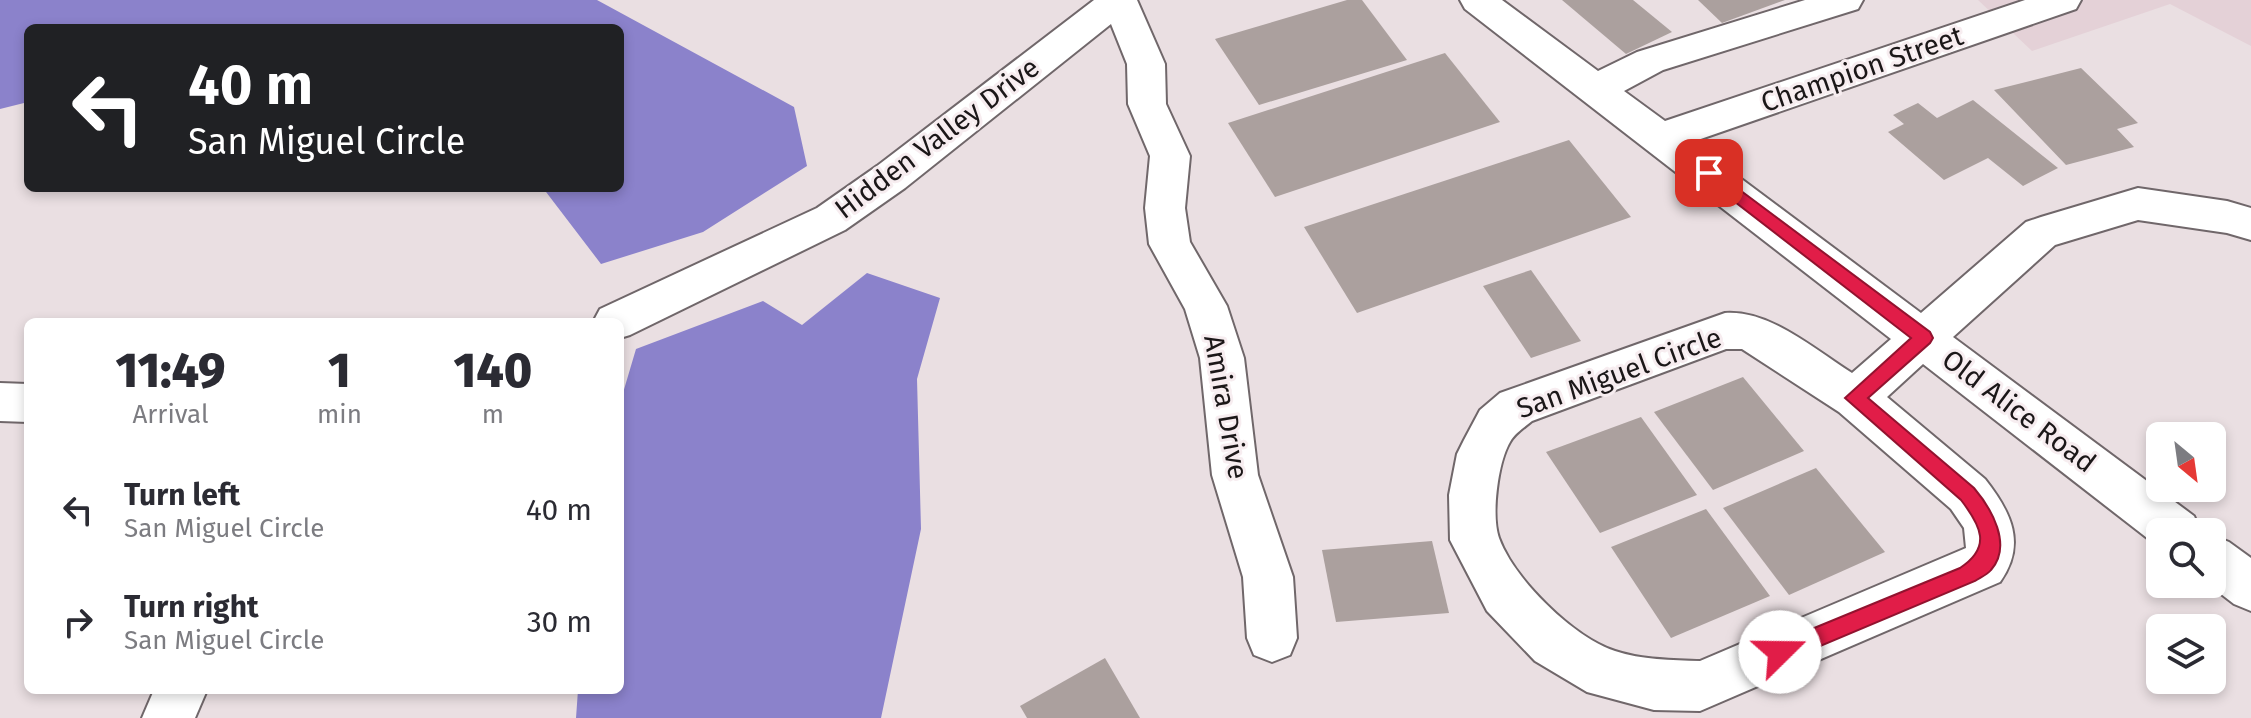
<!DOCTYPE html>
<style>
body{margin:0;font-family:"Fira Sans",sans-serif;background:#f7f7f7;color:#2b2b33;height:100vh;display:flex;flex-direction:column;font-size:30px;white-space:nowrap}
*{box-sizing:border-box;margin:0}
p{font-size:26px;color:#7c7c81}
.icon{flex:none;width:44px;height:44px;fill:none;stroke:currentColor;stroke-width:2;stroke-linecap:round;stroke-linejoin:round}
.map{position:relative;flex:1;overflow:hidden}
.sheet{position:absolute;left:24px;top:318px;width:600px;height:376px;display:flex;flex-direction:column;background:#fff;border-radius:12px;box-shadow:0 4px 12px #0003}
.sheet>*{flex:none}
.guide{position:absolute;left:24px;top:24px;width:600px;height:168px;border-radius:12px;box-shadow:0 4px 12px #0003;background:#202124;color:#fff;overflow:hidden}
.needle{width:52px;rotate:151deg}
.fabs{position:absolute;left:2146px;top:422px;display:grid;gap:16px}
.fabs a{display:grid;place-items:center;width:80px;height:80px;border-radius:12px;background:#fff;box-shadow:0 4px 12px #0003;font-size:40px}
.pin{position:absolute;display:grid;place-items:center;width:68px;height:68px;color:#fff;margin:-34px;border-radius:16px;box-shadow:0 4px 12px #0006}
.me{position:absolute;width:88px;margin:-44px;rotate:68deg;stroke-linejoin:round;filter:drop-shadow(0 0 6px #0008)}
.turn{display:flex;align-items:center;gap:28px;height:168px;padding:0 32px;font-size:36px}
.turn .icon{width:104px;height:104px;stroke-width:2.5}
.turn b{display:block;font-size:56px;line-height:68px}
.eta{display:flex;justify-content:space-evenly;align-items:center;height:136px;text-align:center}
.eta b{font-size:48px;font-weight:800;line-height:56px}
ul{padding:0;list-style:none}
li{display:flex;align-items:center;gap:24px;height:112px;padding:0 32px}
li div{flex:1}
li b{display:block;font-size:30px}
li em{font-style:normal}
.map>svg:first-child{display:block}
</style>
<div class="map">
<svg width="2251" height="718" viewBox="0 0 2251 718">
<rect width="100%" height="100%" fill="#eadfe2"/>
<!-- built -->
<path fill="#e4d1d7" d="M1978,0h273v46l-81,-42 -138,47z"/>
<!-- water -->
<g fill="#8b82cb">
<path d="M0,0h597l197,107 13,59 -104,66 -102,32 -58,-76h77v-160h-592v74l-28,7z"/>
<path d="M867,273l73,25 -23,81 4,150 -40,189h-305l2,-28h42v-287l16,-54 127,-48 39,24z"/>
</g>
<!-- building -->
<g fill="#aba09e">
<path d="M1347,0h15l45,60 -148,45 -44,-66z"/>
<path d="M1562,0h71l39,32 -46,22z"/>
<path d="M1698,0h87l-63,23z"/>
<path d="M1445,53l55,69 -225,75 -47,-74z"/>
<path d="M2081,68l57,55 -21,6 17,18 -68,18 -72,-75z"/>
<path d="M1973,100l85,68 -35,18 -35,-28 -44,22 -56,-48 16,-8 -11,-9 25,-12 19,15z"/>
<path d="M1569,140l62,77 -274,96 -53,-86z"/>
<path d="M1531,270l50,71 -50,17 -48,-72z"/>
<path d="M1743,377l61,74 -91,39 -59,-78z"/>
<path d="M1641,417l56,78 -97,38 -54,-81z"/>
<path d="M1816,468l69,84 -96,43 -66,-87z"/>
<path d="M1706,509l64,87 -99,42 -60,-91z"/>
<path d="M1432,541l17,72 -113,9 -14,-72z"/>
<path d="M1105,658l35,60h-113l-7,-12z"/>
</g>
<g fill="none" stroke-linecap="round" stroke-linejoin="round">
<defs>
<g id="minor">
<path d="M1094,0h43l28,64 1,40 24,52 -5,52 5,34 37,64 17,52 14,117 35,102 4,61 -7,17 -18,7 -18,-7 -7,-17 -4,-61 -31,-102 -12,-117 -15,-49 -36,-65 -4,-36 5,-52 -22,-52 -1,-40 -16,-40 -206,164 -60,42 -215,105 -10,3v-16h-27l7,-13 217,-101 60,-42z"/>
<path d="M1460,0h42l96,71 39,-19 168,-52h58l-5,9 -195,61 -39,21 41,30 360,-121h56l-5,9 -384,133 229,171 105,-91 15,-5 97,-29 89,13 24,7v32l-24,-7 -89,-13 -83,25 -102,92 241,179 7,16h-41v16l-237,-184 -36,33 98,82c26,33 42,65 15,103l-300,129 -46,-1 -67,-18 -52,-31 -48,-50 -37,-71 -1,-45 8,-41 7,-14 16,-30 20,-17 225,-80c46,-3 90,37 127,60l39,-34 -426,-330zM1726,349h16l97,63 112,97 13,19 2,20 -266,113c-29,-1 -58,-1 -85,-10 -42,-14 -101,-72 -116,-113 -8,-23 -1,-76 11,-96 5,-9 15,-15 22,-21z"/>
<path d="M0,383l28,1v38l-28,-1z"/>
<path d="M2212,535l17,7 22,16v53l-17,-7 -26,-20h4z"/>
<path d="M154,690h53l-12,28h-53z"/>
</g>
</defs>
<!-- minor casing -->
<use href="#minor" stroke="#70676a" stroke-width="4"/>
<!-- minor -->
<use href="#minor" fill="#fff" fill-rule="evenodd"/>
</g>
<!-- route -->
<path fill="#e11d48" stroke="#92132f" stroke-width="2" d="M1709,167l221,165 3,6 -3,5 -62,55 106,90c17,20 39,57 17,82 -4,5 -12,8 -16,11l-195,82 -7,-3 -4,-8 4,-7 187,-77c32,-21 21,-42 1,-68l-116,-102 66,-60 -207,-160 -3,-5z"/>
<g text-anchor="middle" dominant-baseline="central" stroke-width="6" stroke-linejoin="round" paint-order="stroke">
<!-- street labels -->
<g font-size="28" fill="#1b1718" stroke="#f7edf0">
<text transform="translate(1862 69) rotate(-19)">Champion Street</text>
<text transform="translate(937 138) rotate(-37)">Hidden Valley Drive</text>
<text transform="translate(1619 373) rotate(-20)">San Miguel Circle</text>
<text transform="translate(1226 407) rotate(80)">Amira Drive</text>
<text transform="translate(2019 411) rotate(37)">Old Alice Road</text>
</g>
</g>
</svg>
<div class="fabs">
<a><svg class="needle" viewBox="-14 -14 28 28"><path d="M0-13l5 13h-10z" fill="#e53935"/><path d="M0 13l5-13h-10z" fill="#7c7c81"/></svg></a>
<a><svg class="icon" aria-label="search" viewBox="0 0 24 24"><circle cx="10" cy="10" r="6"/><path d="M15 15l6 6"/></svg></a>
<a><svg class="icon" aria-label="layers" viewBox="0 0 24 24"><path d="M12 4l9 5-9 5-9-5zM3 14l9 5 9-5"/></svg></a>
</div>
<div class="pin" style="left:1709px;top:173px;background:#d93025"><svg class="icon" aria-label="arrive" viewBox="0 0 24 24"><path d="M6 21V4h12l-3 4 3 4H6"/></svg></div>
<svg class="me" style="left:1780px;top:652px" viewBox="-20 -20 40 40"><circle r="19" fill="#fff"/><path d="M0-13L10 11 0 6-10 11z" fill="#e11d48"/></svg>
<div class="guide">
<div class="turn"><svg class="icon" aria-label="left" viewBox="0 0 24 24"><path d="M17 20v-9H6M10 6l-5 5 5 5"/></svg><div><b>40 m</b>San Miguel Circle</div></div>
</div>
<section class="sheet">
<div class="eta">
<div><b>11:49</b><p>Arrival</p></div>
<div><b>1</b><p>min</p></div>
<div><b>140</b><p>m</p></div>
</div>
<ul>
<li><svg class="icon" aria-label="left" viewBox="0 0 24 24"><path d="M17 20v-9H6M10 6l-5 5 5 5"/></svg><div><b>Turn left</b><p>San Miguel Circle</p></div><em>40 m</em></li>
<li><svg class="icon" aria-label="right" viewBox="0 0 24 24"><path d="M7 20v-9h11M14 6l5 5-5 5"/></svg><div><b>Turn right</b><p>San Miguel Circle</p></div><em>30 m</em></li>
</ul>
</section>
</div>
